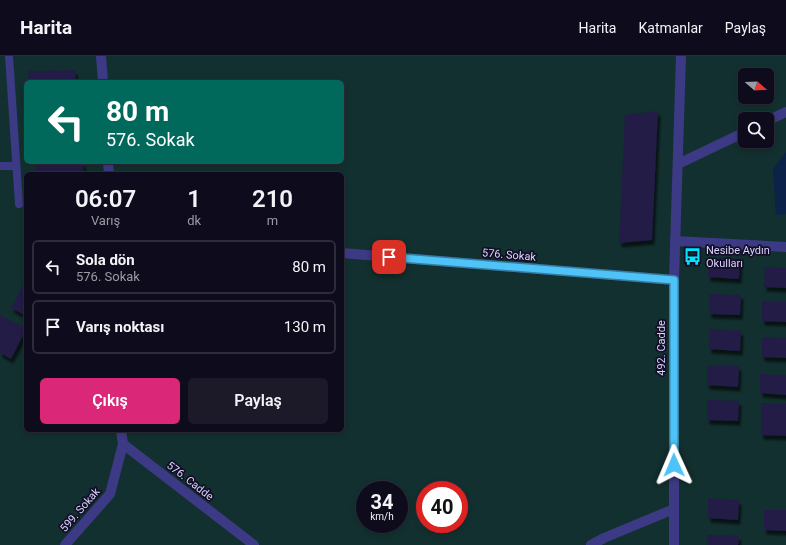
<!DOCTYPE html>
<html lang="tr">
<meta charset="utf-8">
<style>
body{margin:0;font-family:Roboto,sans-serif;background:#1c1929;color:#f1f3f6;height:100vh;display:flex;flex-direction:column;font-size:15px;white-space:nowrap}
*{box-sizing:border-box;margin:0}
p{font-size:13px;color:#9b9ba3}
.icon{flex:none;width:22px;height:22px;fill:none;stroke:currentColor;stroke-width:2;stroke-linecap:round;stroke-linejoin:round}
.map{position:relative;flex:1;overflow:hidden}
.sheet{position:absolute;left:24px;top:116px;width:320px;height:260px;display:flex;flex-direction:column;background:#0e0b1c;border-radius:6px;box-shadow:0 2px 6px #0003,0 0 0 1px #2e2b3b}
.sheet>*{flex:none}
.top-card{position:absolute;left:24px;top:24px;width:320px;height:84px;border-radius:6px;box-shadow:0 2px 6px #0003,0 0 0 1px #2e2b3b;background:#00695c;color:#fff;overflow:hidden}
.needle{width:26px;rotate:109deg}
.tools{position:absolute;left:738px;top:12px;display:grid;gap:8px}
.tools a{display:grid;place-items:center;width:36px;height:36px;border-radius:6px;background:#0e0b1c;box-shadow:0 2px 6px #0003,0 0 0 1px #2e2b3b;font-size:20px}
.speed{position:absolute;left:356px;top:425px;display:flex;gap:8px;font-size:20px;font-weight:700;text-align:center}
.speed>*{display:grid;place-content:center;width:52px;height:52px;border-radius:50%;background:#0e0b1c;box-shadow:0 2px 6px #0003,0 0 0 1px #2e2b3b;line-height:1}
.speed small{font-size:10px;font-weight:400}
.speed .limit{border:6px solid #d22;background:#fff;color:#111}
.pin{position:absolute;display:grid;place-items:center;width:34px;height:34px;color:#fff;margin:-17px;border-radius:8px;box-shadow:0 2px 6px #0006}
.me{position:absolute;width:44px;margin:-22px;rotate:359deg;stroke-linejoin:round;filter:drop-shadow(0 0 3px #0008)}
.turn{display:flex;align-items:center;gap:14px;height:84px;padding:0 16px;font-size:18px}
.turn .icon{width:52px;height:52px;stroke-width:2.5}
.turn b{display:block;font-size:28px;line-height:34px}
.eta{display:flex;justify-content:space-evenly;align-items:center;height:68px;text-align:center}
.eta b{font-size:24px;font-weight:600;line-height:28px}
.primary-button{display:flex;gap:8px;margin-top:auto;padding:8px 16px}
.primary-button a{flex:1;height:46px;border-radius:6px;background:#db2777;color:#fff;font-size:16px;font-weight:600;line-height:46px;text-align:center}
.primary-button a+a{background:#1c1929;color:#f1f3f6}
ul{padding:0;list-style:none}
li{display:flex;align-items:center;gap:12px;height:54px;margin:0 8px 6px;padding:0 8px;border:2px solid #2e2b3b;border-radius:6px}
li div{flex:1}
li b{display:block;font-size:15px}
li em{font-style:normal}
header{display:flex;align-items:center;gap:24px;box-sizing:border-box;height:56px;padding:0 20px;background:#0e0b1c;border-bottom:1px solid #2e2b3b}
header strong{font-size:19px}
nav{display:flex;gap:22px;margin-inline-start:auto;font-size:14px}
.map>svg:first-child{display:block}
</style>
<header>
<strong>Harita</strong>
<nav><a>Harita</a><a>Katmanlar</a><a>Paylaş</a></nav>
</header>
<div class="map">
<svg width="786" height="489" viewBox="0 0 786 489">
<defs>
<filter id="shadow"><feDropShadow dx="2.5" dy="4.5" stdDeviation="1" flood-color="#0009"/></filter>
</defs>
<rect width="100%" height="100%" fill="#130f26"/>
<!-- green -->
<path fill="#12302f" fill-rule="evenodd" d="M0,0h786v489h-786zM745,19h22v22h-22zM26,26h316v80h-316zM745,63h22v22h-22zM26,118h316v256h-316zM365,434h34v34h-34zM425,434h34v34h-34z"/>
<!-- water -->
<path fill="#0c2248" d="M786,96v62l-10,1 -3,-46z"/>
<!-- building -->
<g fill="#241b47" filter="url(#shadow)">
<path d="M75,14l1,12h-47l-1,-11z"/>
<path d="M658,55l-6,129 -33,3 6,-128z"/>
<path d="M36,106h47l1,12h-48z"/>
<path d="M708,201l32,2 -1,20 -31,-2z"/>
<path d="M765,211l21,1v20l-22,-1z"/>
<path d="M26,224v36l-15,-8z"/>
<path d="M709,238l32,1 -1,20 -31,-1z"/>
<path d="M762,245l24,1v20l-24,-1z"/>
<path d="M0,259l26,13v2l-15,29 -11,-6z"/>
<path d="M709,273l32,2 -1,20 -31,-2z"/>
<path d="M762,281l24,1v20l-24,-1z"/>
<path d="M707,309l32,1 -1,21 -31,-2z"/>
<path d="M760,318l26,1v20l-26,-2z"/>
<path d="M707,344l32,1 -1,20 -31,-1z"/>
<path d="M761,347l25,1v32l-25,-1z"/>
<path d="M708,442l31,2 -1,20 -30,-2z"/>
<path d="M764,454h22v21l-22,-1z"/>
<path d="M707,479l32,1 -1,9h-31z"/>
</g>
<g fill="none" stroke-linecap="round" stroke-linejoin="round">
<!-- service -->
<g stroke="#3d3a85" stroke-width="8">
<path d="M9,0l10,148"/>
<path d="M0,110h16"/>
</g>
<!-- minor -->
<g stroke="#3d3a85" stroke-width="10">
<path d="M101,0l2,26"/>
<path d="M767,65l19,-9"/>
<path d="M108,106l1,12"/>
<path d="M678,108l67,-32"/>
<path d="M675,185l111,6"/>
<path d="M342,197l332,27"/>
<path d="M123,388l131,101"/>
<path d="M65,489l45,-51 13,-50 -2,-14"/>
<path d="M591,489l13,-7 70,-29"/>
</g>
<!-- tertiary -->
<path stroke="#3d3a85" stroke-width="10" d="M674,489v-265l7,-224"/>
</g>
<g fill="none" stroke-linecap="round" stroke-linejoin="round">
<defs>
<path id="route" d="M389,201l285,23v185"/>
</defs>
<!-- route casing -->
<use href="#route" stroke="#337fa1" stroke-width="10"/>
<!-- route -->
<use href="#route" stroke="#4fc3f7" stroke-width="7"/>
</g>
<!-- icons -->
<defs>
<symbol id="bus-bare" viewBox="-9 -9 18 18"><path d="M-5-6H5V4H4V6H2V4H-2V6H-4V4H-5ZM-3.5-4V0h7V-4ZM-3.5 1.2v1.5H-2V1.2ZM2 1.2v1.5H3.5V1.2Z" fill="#00e5ff" stroke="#130f26" stroke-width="2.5" paint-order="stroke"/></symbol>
</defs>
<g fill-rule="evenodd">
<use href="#bus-bare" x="680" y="188" width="25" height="25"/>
</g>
<g text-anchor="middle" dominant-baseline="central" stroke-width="3.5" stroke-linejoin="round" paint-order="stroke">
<!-- poi labels -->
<g font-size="11" fill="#d9d4ff" stroke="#130f26" text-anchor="start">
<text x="706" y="194">Nesibe Aydın<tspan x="706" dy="13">Okulları</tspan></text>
</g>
<!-- street labels -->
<g font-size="11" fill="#d9d4ff" stroke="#130f26">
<text transform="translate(509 199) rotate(5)">576. Sokak</text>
<text transform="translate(661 292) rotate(-90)">492. Cadde</text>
<text transform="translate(190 425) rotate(38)">576. Cadde</text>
<text transform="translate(80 454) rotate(-49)">599. Sokak</text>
</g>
</g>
</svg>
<div class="tools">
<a><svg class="needle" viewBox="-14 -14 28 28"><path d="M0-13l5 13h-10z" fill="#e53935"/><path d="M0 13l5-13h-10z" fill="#9b9ba3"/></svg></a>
<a><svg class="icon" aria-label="search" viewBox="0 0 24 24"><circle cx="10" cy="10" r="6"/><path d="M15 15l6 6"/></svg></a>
</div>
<div class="speed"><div>34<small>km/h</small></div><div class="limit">40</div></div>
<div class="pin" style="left:389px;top:201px;background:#d93025"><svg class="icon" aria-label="arrive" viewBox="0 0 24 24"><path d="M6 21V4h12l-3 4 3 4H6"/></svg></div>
<svg class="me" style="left:674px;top:409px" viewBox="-20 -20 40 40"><path d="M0-17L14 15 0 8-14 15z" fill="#4fc3f7" stroke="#fff" stroke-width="4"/></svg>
<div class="top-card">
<div class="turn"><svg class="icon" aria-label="left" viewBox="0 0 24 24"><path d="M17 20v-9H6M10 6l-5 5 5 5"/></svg><div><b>80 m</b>576. Sokak</div></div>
</div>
<section class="sheet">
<div class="eta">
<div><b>06:07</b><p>Varış</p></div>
<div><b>1</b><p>dk</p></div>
<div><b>210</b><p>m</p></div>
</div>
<ul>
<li><svg class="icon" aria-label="left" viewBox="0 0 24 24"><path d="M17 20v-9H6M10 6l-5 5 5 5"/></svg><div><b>Sola dön</b><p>576. Sokak</p></div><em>80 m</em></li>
<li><svg class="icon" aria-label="arrive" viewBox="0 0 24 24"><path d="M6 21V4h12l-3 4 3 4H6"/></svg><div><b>Varış noktası</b></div><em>130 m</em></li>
</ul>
<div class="primary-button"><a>Çıkış</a><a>Paylaş</a></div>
</section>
</div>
